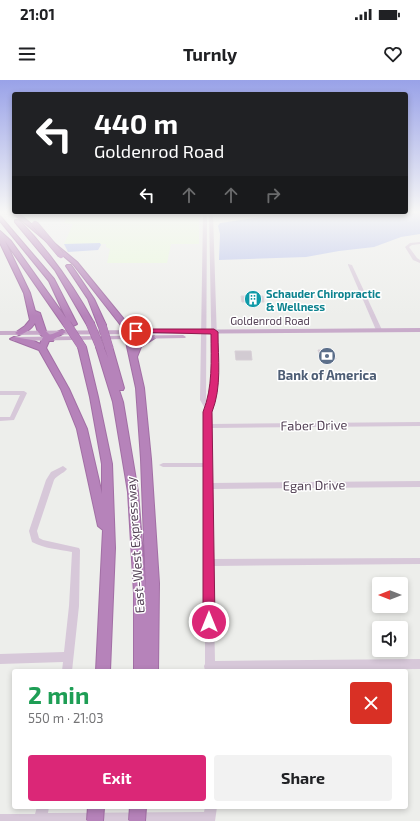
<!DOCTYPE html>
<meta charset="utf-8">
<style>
body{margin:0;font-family:"Exo 2",sans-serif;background:#f2f2f2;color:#202124;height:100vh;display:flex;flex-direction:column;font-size:15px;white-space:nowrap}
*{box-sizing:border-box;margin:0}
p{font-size:13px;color:#757577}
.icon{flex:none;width:22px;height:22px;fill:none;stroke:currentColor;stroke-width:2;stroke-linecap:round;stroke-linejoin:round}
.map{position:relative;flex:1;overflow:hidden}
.drawer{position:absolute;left:12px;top:589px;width:396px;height:140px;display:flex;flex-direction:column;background:#fff;border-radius:4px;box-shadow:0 2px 6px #0003}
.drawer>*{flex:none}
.guide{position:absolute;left:12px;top:12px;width:396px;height:122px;border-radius:4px;box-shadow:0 2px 6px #0003;background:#202124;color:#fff;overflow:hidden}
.needle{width:26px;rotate:270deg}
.tools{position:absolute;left:372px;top:497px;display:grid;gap:8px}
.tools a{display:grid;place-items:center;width:36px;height:36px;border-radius:4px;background:#fff;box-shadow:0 2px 6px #0003;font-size:20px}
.pin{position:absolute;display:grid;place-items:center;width:34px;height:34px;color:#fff;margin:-17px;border:2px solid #fff;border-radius:50%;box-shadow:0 1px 4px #0007}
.me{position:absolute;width:44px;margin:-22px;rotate:0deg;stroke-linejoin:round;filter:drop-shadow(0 0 3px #0008)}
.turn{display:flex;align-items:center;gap:14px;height:84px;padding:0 16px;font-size:18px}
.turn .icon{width:52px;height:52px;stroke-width:2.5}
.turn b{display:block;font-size:28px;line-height:34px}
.lanes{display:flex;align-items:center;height:38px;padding:0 16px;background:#0003;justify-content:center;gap:20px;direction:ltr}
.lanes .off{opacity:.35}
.round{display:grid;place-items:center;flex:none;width:42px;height:42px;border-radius:4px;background:#f2f2f2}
.head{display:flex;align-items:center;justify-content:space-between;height:68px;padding:0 16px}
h1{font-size:24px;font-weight:700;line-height:30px;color:#1e9e55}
.button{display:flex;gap:8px;margin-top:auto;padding:8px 16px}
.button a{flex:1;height:46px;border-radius:4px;background:#db2777;color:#fff;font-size:16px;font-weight:700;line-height:46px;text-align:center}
.button a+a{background:#f2f2f2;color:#202124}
.status{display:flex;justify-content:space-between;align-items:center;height:28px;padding:0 20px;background:#fff;direction:ltr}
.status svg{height:11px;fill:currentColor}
header{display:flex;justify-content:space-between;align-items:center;height:52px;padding:0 16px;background:#fff;font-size:18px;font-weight:700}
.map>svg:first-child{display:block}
</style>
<div class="status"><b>21:01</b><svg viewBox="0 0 49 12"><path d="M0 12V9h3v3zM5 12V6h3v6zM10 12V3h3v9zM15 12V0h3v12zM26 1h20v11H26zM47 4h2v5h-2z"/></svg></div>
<header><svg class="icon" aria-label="menu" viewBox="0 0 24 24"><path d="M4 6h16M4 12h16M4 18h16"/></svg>Turnly<svg class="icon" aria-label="heart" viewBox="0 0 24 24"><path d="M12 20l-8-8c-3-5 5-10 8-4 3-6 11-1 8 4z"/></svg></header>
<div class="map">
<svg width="420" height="741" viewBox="0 0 420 741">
<rect width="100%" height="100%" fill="#edeeeb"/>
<!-- medical -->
<path fill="#e9f9da" d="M56,133h143v31h-28l-4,19h-60l3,-14 -4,-2v-3h-42l9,-20 -9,-1 2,-4 -11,-5z"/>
<!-- green -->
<g fill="#b9c3ec">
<path d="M288,133h132v21l-19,3 -27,10 -35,4 -33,6 -87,3 1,-26 -2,-8 2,-3z"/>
<path d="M100,163l1,2 -3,5 -30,2 -4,-8z"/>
</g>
<!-- building -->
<g fill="#d2cbd2" stroke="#d7cfd6">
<path d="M241,216h22l1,6h-22z"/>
<path d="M318,270h15l3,9 -11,1 -1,-3h-4z"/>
<path d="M235,271h16l1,9h-16z"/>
</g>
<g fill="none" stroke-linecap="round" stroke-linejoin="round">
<defs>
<g id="highway">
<path d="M13,133h5l59,49 54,66 4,17 13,-9h6l1,2 -14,9 -4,10 7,31 7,71 8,124 -1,88h-24v-78l-6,-101 -15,-90 -17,-55 1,-2h6l5,13 -3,-10 1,-2h6l12,42 -1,2h-4l4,12 15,90 8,101 -5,-134 -5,-71 -13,-60 -50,-64z"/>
<path d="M0,136l54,63 23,45 -4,2h-9l-59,-85 25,52 5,18 5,2 6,18 4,4 12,-5 4,2 -12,7 -1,2h-4l-3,7 23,41 18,40 15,65v-30l-12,-67 -12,-50 1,-2h6l1,2 12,50 14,67 3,84 -5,123h-14l7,-141 -5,-4 -21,-97 -16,-40 -22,-39 -29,-11 4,-2 18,3 8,4 3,-7 -5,-5 -3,-9c-4,6 -9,10 -16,12l-4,-2 10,-7 5,-6 -6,-27 -24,-50v-12l11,10 55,77 -17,-37 -49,-60z"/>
<path d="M15,140h4c30,31 54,65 75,103l-1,2h-6l-32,-55 -40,-48z"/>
<path d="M67,185h4l23,34 12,26 -1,2h-6l-1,-2 -10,-26 -22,-33z"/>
</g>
</defs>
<!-- highway casing -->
<use href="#highway" stroke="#a26fa5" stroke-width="2"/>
<!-- minor -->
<g fill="#d7c8d9" fill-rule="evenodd">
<path d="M203,133h4l-1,187 2,3 2,-4 2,-27 -3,-159h4l5,159 -2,27 -5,13v12l209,-2v4l-209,2 1,55 208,-2v6l-208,2 1,70 207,-1v6l-207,2 2,95 205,-2v10l-215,2 -1,-5 1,-2v-197h-42l-4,-2 4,-2h42l1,-53 -6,-10z"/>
<path d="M420,162v2l-8,1 -3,2 8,11 3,2v3l-7,-3 -8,-13 5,-4z"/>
<path d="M348,184l4,1 30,65 -1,1 -2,1 -3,-2 -28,-65z"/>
<path d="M0,311h24l3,2 -13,27 -14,1v-4h10l10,-22h-20z"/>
<path d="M63,386l4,3c-4,5 -10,6 -13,11l-17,51 2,7 4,2 36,8 1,2 -1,56 -7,65h-10l1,-9 -63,2v-10l64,-2 5,-46 3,-54c-14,-3 -27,-3 -40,-10l-3,-11 17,-51 5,-8z"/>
<path d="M37,727h12l-1,6 156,-1 1,-5h12l-2,14h-215v-7h35z"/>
</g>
<!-- major -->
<g fill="#c8abca" fill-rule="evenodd">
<path d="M420,248v4l-420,3v-4z"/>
<path d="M183,255l3,2 -1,1 -170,3 -4,-2 4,-2z"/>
</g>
<!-- highway -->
<use href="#highway" fill="#b683ba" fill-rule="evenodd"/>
<defs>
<path id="highway-bridge-far2" d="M35,144l26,31"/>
<g id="highway-bridge-far1">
<path d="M90,243l10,24"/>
<path d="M67,244l15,23"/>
<path d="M102,245l7,23"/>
</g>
<g id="highway-bridge">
<path d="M95,741l1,-14"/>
<path d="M137,741l1,-14"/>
</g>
</defs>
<!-- highway-bridge-far2 casing -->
<use href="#highway-bridge-far2" stroke="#a26fa5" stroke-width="7" stroke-linecap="butt"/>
<!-- highway-bridge-far1 casing -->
<use href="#highway-bridge-far1" stroke="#a26fa5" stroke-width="9" stroke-linecap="butt"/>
<!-- highway-bridge casing -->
<use href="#highway-bridge" stroke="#a26fa5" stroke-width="18" stroke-linecap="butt"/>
<!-- highway-bridge-far2 -->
<use href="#highway-bridge-far2" stroke="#b683ba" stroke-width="6"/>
<!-- highway-bridge-far1 -->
<use href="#highway-bridge-far1" stroke="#b683ba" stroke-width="8"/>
<!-- highway-bridge -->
<use href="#highway-bridge" stroke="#b683ba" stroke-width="16"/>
</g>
<!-- sky -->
<linearGradient id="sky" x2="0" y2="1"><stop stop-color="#99a2e8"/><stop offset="0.56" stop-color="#f7f7f6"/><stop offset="1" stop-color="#f7f7f6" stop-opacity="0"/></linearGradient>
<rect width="420" height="236" fill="url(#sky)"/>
<!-- route -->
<path fill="#db2777" stroke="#8e194d" d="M136,249h78l4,3c0,27 4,55 -6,80l3,210 -2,4 -4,1 -5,-1 -1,-4v-210c10,-25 8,-52 8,-78l-78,-2v-2z"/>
<!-- icons -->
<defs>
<symbol id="building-disc" viewBox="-11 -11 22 22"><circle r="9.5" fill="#0f9aa8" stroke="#fff"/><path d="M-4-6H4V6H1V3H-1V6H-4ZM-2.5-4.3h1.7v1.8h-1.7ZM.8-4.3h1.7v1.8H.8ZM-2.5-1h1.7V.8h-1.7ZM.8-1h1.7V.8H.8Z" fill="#fff"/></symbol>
<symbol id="bank-disc" viewBox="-11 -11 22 22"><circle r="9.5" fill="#5c6f8a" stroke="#fff"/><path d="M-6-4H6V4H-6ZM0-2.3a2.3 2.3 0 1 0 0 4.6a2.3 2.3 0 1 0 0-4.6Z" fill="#fff"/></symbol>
</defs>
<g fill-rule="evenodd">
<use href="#building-disc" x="243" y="209" width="20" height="20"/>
<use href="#bank-disc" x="317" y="266" width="20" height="20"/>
</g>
<g text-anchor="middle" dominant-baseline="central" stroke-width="3" stroke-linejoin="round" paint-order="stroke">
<!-- far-culture labels -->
<g font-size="11" font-weight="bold" fill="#0d838f" stroke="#fff" text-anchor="start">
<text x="266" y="213">Schauder Chiropractic<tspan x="266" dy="13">&amp; Wellness</tspan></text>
</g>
<!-- far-street labels -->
<g font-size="11" fill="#564458" stroke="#fff">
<text x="270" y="240">Goldenrod Road</text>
</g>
<!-- service labels -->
<g font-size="13" font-weight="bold" fill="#4e5e75" stroke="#fff">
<text x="327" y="295">Bank of America</text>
</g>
<!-- street labels -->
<g font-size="13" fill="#564458" stroke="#fff">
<text transform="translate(314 345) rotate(-1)">Faber Drive</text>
<text transform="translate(314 405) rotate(-1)">Egan Drive</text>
<text transform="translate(135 465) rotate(-94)">East-West Expressway</text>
</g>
</g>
</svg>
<div class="tools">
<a><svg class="needle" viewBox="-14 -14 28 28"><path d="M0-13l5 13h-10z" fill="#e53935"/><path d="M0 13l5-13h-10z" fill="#757577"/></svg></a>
<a><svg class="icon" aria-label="sound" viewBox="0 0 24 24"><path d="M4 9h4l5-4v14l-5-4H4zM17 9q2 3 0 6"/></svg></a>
</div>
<div class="pin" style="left:136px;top:251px;background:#d93025"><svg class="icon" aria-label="arrive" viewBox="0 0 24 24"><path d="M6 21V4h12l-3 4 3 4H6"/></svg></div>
<svg class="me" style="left:209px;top:542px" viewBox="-20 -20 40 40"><circle r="17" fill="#db2777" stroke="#fff" stroke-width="3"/><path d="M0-11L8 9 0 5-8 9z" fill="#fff"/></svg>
<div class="guide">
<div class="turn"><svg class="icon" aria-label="left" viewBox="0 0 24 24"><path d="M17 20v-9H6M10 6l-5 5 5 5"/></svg><div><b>440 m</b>Goldenrod Road</div></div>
<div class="lanes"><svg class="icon" aria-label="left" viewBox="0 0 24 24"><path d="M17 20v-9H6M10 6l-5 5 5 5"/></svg><svg class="icon off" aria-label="ahead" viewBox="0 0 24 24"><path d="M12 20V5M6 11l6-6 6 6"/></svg><svg class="icon off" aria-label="ahead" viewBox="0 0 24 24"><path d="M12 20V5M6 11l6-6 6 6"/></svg><svg class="icon off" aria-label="right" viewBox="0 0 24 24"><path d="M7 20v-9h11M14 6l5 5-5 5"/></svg></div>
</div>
<section class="drawer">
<div class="head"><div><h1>2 min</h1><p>550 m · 21:03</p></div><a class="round" style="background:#d93025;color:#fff"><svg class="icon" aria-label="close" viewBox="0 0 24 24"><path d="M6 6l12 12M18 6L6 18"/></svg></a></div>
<div class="button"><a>Exit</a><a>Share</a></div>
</section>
</div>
